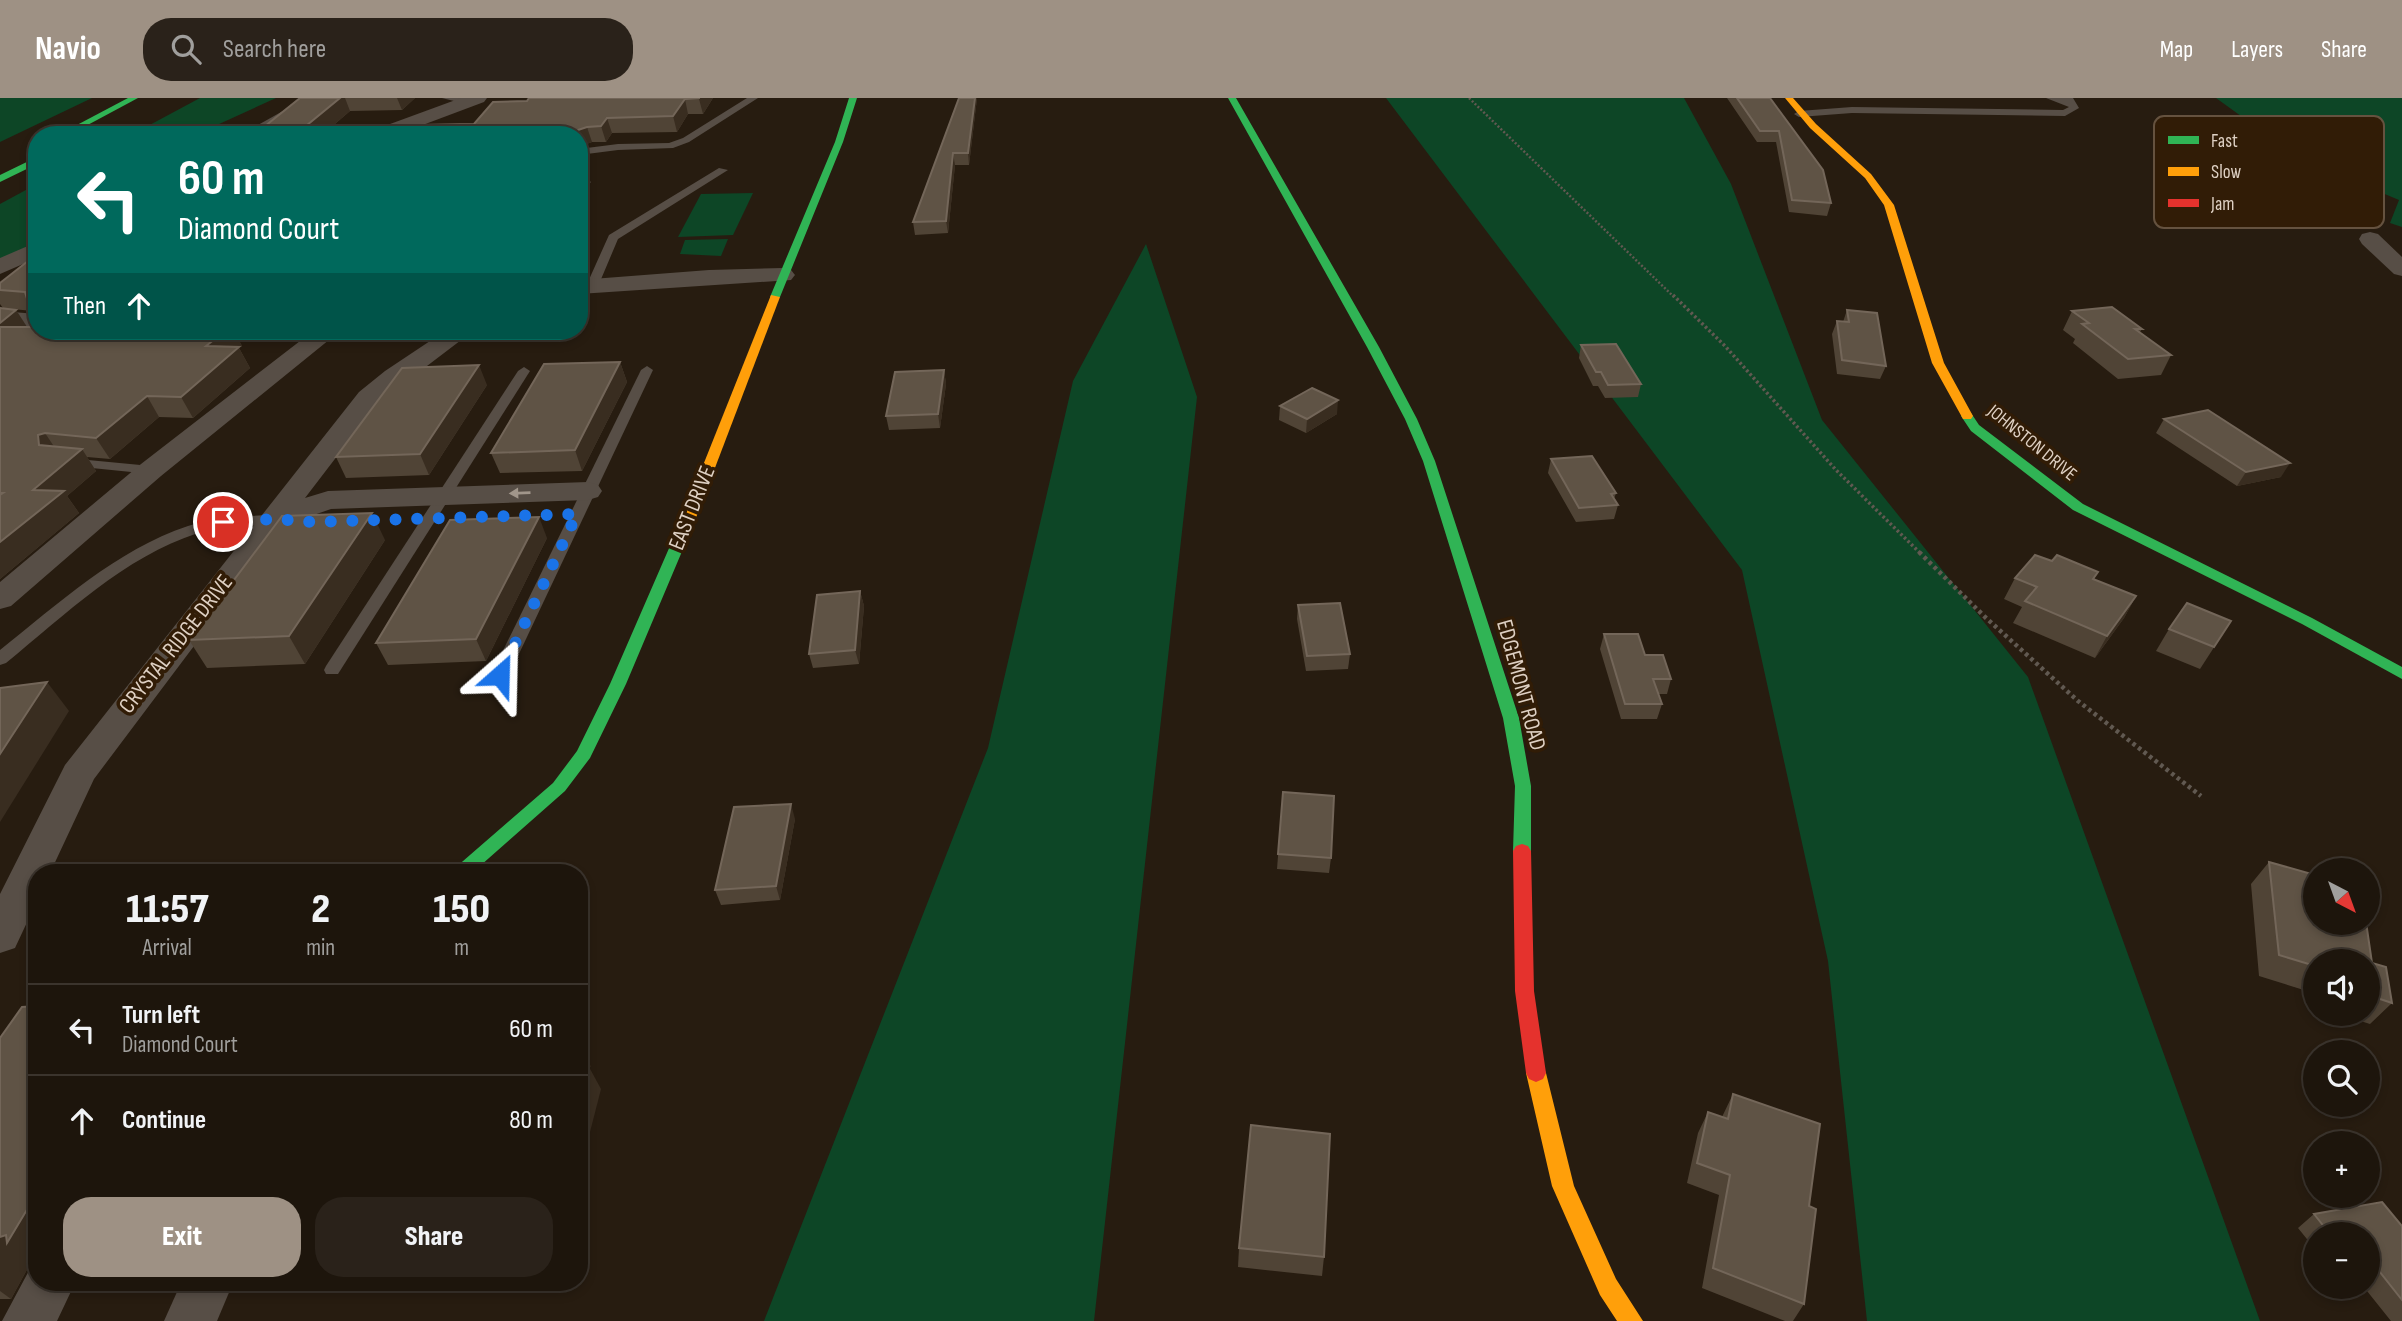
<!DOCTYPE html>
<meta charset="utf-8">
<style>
body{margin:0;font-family:"Sofia Sans Condensed",sans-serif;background:#2a221a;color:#f1f3f6;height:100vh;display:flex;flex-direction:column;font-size:26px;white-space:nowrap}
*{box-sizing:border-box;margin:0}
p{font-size:23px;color:#a09f9d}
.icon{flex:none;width:38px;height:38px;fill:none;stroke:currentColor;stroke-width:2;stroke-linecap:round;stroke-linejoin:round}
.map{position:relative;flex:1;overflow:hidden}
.drawer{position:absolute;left:28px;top:766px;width:560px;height:427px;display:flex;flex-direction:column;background:#1d150c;border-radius:28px;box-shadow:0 4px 10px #0003,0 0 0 2px #3b342d}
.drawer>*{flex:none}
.banner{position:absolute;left:28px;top:28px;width:560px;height:214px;border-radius:28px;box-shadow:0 4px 10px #0003,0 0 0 2px #3b342d;background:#00695c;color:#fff;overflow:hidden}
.needle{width:46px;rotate:139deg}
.tools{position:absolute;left:2303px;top:760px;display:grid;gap:14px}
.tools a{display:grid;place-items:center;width:77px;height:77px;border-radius:50%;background:#1d150c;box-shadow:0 4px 10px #0003,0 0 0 2px #3b342d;font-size:35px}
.pin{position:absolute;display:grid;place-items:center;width:60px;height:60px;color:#fff;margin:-30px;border:4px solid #fff;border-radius:50%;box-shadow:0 2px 7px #0007}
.me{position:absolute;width:77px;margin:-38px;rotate:25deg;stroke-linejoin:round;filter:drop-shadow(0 0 5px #0008)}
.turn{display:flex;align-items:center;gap:24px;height:147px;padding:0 35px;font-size:32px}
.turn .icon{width:91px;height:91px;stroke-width:2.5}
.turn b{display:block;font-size:49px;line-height:60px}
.then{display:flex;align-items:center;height:66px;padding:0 35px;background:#0003;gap:14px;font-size:26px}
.eta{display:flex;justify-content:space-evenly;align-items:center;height:119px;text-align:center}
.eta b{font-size:42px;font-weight:800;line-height:49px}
.button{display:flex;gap:14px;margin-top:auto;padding:14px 35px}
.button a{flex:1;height:80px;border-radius:28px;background:#9e9184;color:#fff;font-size:28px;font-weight:800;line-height:80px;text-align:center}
.button a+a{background:#2a221a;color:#f1f3f6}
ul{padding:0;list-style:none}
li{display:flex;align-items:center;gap:21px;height:91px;padding:0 35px;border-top:2px solid #3b342d}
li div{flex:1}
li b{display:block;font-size:26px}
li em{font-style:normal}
header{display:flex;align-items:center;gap:42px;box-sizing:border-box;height:98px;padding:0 35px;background:#9e9184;color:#fff}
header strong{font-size:33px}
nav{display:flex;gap:38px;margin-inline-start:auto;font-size:24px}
.search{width:490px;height:63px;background:#2a221a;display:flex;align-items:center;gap:18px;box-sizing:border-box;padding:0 24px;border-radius:28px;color:#a09f9d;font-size:26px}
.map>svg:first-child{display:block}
</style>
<header>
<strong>Navio</strong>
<div class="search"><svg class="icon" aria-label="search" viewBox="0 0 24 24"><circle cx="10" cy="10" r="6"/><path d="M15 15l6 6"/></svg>Search here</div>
<nav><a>Map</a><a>Layers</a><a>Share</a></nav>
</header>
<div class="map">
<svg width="2402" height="1223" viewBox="0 0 2402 1223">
<rect width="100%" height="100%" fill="#271c10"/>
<!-- green -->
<g fill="#0d4626">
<path d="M0,0h92l-92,44z"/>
<path d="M200,0h76l-81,37h-64z"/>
<path d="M1386,0h298l47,86 91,236 206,257 232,644h-393l-39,-360 -86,-391z"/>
<path d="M2216,0h186v129l-12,-4 9,-23 -100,-42z"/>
<path d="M37,86v55l-37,26v-61z"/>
<path d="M753,95l-20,42 -55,2 23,-43z"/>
<path d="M728,141l-7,17 -41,-2 5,-14z"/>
<path d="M1146,146l51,153 -103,924h-330l224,-573 85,-367z"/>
</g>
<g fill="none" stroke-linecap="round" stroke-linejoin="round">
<!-- path-far2 -->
<path stroke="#615951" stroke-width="2.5" stroke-dasharray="2 2" stroke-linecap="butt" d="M1469,0l205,199"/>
<!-- path-far1 -->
<path stroke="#615951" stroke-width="3.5" stroke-dasharray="2.5 2.5" stroke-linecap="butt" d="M1673,197l52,51 111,124 85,84"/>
<!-- path -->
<path stroke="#615951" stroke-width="4.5" stroke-dasharray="3.5 3.5" stroke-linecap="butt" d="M1919,454l66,65 93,84 123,95"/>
<!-- lane -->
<g fill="#574e46" fill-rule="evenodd">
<path d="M306,0h12l-65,37h-13z"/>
<path d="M442,0h21l12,4 -5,3z"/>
<path d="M747,0h11l-69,44 -16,6 -55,2 -39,5v-6l39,-5 51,-1 14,-5z"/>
<path d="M2046,0h27l6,10 -14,8 -213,-3 -53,4 -5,-3 5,-3 53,-4 211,3 6,-3z"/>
<path d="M719,70l9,2 -110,69 -19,45 -10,2 -2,-2 22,-49z"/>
<path d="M579,75l12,9 -12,12z"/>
<path d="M647,268l6,4 -144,305 -9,6 -6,-2 -3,-4 150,-305z"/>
<path d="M524,269l6,4 -192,303h-12l-2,-4 2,-4 192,-295z"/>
<path d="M67,360l84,8 7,4 -7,4 -89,-9 -2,-3z"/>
<path d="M273,417l7,4 -2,3c-26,7 -53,2 -80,11 -74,24 -133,82 -192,130l-6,2v-15c58,-46 116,-100 188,-124 28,-9 56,-10 85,-11z"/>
</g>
<!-- street -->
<g fill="#574e46" fill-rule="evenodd">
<path d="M461,0h26l-3,4 -88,33h-27l2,-4z"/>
<path d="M2370,134l8,2 24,23v19l-8,-2 -32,-30 -3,-5 3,-5z"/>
<path d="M37,144v16l-37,16v-16z"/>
<path d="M783,170l8,2 4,5 -4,5 -212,14v-14l130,-10z"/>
<path d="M0,213l37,3v14l-37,-3z"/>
<path d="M313,233h27l-179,145 -150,130 -11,3v-27l141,-118z"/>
<path d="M445,233h28l-96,73 -72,94 23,-7 260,-9 10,3 4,6 -4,6 -10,3 -257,9 -46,16 -191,254 -44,94h-13v28l-22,47 -15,5v-59l65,-129 294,-373 26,-21z"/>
<path d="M37,1165v20h38l-18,38h-55l30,-56z"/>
<path d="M181,1185h52l-16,38h-53z"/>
</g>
<!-- fast -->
<g fill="#30b455" fill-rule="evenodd">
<path d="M128,0h10l-69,37h-11z"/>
<path d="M849,0h8l-14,44 -63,155 -9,2 -1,-2 65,-155z"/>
<path d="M1228,0h8l143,249 38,72 18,42 84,257 12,68v65l-3,5h-12l-3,-5 2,-65 -12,-68 -80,-257 -18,-42 -38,-72z"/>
<path d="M37,59v7l-37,18v-7z"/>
<path d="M1967,314l4,1 8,12 104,79 229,114 90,49v12l-100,-55 -229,-114 -102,-79 -10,-15z"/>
<path d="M687,421l7,4 -68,161 -36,74 -25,33 -93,82h-20l3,-5 98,-85 24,-32 33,-67 70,-161z"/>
</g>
<!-- slow -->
<g fill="#ff9f0a" fill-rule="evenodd">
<path d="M1785,0h8l23,26 55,50 23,31 50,158 29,53 -2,3h-8l-31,-56 -48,-158 -19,-27 -55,-50z"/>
<path d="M771,197l9,2 -86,226 -7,4 -5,-1 -2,-3z"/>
<path d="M1536,966l7,3 3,6 28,113 42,93 27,42h-26l-17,-26 -48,-109 -26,-113 3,-6z"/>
</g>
<!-- jam -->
<path fill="#e5322d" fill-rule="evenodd" d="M1522,746l6,2 3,5 3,140 12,82 -3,6 -7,3 -7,-3 -3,-6 -11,-82 -2,-140 3,-5z"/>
</g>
<!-- wall -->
<g fill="#504436">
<path d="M300,0h115l-13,12 -52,1 -28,24h-61l-2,-4z"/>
<path d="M713,0l-10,16h-15l-11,18 -65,1 -6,9h-14l-13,5v-12l-105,-11 53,-23z"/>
<path d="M977,0l-8,67h-14l-7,68 -33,2 -2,-13z"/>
<path d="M1727,0h43l61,105 -4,13 -38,-4 -13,-70h-19z"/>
<path d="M37,156v63l-4,-6 -21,-2 4,1 11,17 10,4h197l8,15 -3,2 11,20 -57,50 -34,-1 -49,42 -23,-2 9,14 -29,25 12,17 -79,66v-271h3l-3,-4v-21z"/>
<path d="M1847,212l39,56 -6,13 -43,-5 -5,-40 5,-13 6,1z"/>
<path d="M2072,213l70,18 -2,3 31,23 -10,20 -43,4 -45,-36 2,-4 -12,-9z"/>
<path d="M1581,247l60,39 -3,13 -33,1 -7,-12h-5l-14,-28z"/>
<path d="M620,264l7,20 -45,89 -82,2 -9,-20z"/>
<path d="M944,272l2,14 -6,44 -51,2 -3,-14z"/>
<path d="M487,287l-58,90 -83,3 -10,-21z"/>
<path d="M1280,308l57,8 -31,19 -27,-13z"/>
<path d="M2164,321l117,58 -44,9 -81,-53z"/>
<path d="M1551,361l65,34 -2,6 4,6 -4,14 -38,3 -28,-49z"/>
<path d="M547,440l-61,123 -98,4 -12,-22z"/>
<path d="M385,442l-80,124 -98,4 -18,-28z"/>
<path d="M2052,463l46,11 -4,7 42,17 -12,22 -29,40 -82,-35 9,-16 -18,-8 11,-21z"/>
<path d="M860,493l4,15 -5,58 -46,4 -4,-14z"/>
<path d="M1298,507l52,49 -2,15 -42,2 -9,-52z"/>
<path d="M2231,523l-31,48 -44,-18 13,-22z"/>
<path d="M1604,536l67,45 -4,15h-9l4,10 -5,15h-36l-21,-70z"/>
<path d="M1283,694l48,66 -2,15 -52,-4z"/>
<path d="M795,721l-15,81 -59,5 -6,-15z"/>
<path d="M2269,764l103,101 20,40 -22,21 -35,-11h33v-52h-53v46l-6,-2 -2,-14 -48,-15 -8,-92z"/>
<path d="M37,908v260l-5,-3 -2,1 -19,35h-11v-261z"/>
<path d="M1733,996l76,112 -5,98 -11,17h-8l-83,-33 17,-93 -32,-12 11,-50 10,-21 14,5z"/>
<path d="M2314,1116l88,12v95h-11l-28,-35h5v-52h-53v15l-17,-21z"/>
<path d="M1239,1150l85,9 -2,19 -84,-9z"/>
</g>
<!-- shaded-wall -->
<g fill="#392d20">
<path d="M340,0h5l5,13 -28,24h-19l-2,-5z"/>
<path d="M397,0h18l-13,12z"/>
<path d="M700,0h13l-10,16 -4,-15z"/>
<path d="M975,0h2l-8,67 -1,-12z"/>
<path d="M685,1l3,15 -11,18 -4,-16z"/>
<path d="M607,20l5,15 -6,9 -5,-16z"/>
<path d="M587,29l5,15 -13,5v-12h-7v-3z"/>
<path d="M953,55l2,12 -7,68 -2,-12z"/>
<path d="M37,197v22l-9,-15z"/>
<path d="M16,212l13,20 -29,3v-10z"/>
<path d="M225,233h9l8,15 -3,2 11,20 -57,50 -12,-21 25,-51z"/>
<path d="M620,264l7,20 -45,89 -7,-21z"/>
<path d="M479,267l8,20 -58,90 -9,-21z"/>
<path d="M944,272l2,14 -6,44 -2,-14z"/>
<path d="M147,298l12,21 -49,42 -14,-21z"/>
<path d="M1338,302l-1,14 -31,19 1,-14z"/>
<path d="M45,335l14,21 -20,-9 -1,-10z"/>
<path d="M82,351l14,22 -29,25 12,17 -79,66v-37l33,-52z"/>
<path d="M2290,365l-9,14 -44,9 9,-14z"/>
<path d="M372,415l13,27 -80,124 -16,-28z"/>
<path d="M539,419l8,21 -61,123 -10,-22z"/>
<path d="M860,493l4,15 -5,58 -4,-14z"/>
<path d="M2136,498l-12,22 -29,40 12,-22z"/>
<path d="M47,584l22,29 -69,111v-68z"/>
<path d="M791,706l4,15 -15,81 -4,-14z"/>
<path d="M589,969l12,22 -22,86v-69z"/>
<path d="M37,1095v73l-5,-3 -2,1 -19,35 -11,-8v-54z"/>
</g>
<!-- building -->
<g fill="#5f5345" stroke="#736659" stroke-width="2">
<path d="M300,0h40l-39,32 -42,1z"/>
<path d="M529,0h171l-15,1 -12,17 -66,2 -6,8 -14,1 -15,5v3h-163l10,-10 55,-1 19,-22 34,-1z"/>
<path d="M959,0h16l-7,55h-15l-7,68 -33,1z"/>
<path d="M1737,0h33l53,72 8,33 -39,-3 -13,-69h-19z"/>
<path d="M37,156v41l-9,7 -3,-10 -25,-2v-7z"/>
<path d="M2112,209l30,22h-7l36,26 -43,4 -46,-35 7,-1 -17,-12z"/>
<path d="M0,210l16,2 -16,13z"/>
<path d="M1847,212l30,3 9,53 -44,-6 -5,-39 12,1z"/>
<path d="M0,229h37v4h188l-19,15 33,1 -58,50 -34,-1 -51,42 -51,-5 -7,2 1,10 43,4 -49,41 31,1 -64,51v-47l3,-2h-3z"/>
<path d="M1616,246l25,40 -33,1 -7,-13h-5l-15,-27z"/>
<path d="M620,264l-45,88 -84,3 53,-89z"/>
<path d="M479,267l-59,89 -84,3 66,-89z"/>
<path d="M944,272l-6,44 -52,2 9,-44z"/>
<path d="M1312,290l26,12 -31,19 -27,-13z"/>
<path d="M2208,312l82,53 -44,9 -82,-53z"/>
<path d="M1592,358l24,37 -5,1 7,11 -39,3 -28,-49z"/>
<path d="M372,415l-83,123 -100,4 93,-124z"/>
<path d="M539,419l-63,122 -100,4 74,-123z"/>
<path d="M2035,457l17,6 5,-6 41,17 -5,7 43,17 -29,40 -82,-35 12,-14 -22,-9z"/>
<path d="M860,493l-5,59 -46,4 8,-59z"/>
<path d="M1340,505l10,51 -43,2 -9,-51z"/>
<path d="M2187,505l44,18 -17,26 -45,-18z"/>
<path d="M1604,536h34l7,21h18l8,24h-18l9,25h-37z"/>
<path d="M47,584l-47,72v-66z"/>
<path d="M1283,694l51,4 -3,62 -53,-4z"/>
<path d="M791,706l-15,82 -61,4 19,-83z"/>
<path d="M2269,764l46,13v47h51l6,41 14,4 6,36 -24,-8v-34h-53v5l-36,-11z"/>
<path d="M37,908v187l-30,50 -1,-8 -6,2v-199l22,-31z"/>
<path d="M589,969l-10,39v-38z"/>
<path d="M1733,996l87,30 -11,82 7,3 -12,95 -91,-36 17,-93 -33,-12 11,-51 20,7z"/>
<path d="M1251,1027l79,9 -6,123 -85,-9z"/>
<path d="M2382,1104l20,24v74l-34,-43v-23h-38l-16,-20z"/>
</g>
<!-- one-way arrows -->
<defs><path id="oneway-solid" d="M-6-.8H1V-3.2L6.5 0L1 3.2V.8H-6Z" transform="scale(1.75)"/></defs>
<use fill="#a1968b" href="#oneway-solid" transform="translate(520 395) rotate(178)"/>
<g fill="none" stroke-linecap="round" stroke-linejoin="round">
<!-- route -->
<path stroke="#1a73e8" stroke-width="12" stroke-dasharray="0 21.6" d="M223,424l51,-3 38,3 265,-8 -77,161"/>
</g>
<g text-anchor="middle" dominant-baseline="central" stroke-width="7" stroke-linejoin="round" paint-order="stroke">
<!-- far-street labels -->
<g font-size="19" fill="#ded0c3" stroke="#311c06">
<text transform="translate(2032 345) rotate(39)">JOHNSTON DRIVE</text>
</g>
<!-- street labels -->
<g font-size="23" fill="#ded0c3" stroke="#311c06">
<text transform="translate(692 410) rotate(-68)">EAST DRIVE</text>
<text transform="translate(176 546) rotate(-52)">CRYSTAL RIDGE DRIVE</text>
<text transform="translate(1521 587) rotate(75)">EDGEMONT ROAD</text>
</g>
</g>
<!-- legend -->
<rect x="2154" y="18" width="230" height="112" rx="10" fill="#311c06" stroke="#65523f" stroke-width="2"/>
<rect x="2168" y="38" width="31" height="8" fill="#30b455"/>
<rect x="2168" y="69" width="31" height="9" fill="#ff9f0a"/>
<rect x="2168" y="101" width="31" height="8" fill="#e5322d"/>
<g font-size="19" fill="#ded0c3">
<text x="2211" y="49">Fast</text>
<text x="2211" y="80">Slow</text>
<text x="2211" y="112">Jam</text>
</g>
</svg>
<div class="tools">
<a><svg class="needle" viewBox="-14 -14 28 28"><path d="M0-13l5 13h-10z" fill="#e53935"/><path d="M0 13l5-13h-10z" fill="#a09f9d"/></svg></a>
<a><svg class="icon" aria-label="sound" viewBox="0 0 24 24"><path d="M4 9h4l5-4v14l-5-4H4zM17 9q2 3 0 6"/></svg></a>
<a><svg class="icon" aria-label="search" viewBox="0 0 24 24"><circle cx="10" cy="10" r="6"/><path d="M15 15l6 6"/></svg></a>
<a>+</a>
<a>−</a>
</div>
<div class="pin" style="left:223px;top:424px;background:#d93025"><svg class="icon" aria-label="arrive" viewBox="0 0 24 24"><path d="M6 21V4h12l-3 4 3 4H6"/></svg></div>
<svg class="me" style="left:500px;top:577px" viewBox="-20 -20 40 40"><path d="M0-17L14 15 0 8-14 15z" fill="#1a73e8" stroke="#fff" stroke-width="4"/></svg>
<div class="banner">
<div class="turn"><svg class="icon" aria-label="left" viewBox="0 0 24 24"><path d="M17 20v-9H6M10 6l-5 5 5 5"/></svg><div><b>60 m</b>Diamond Court</div></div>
<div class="then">Then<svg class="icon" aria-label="ahead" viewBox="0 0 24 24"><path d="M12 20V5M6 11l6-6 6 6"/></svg></div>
</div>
<section class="drawer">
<div class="eta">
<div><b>11:57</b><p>Arrival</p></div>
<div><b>2</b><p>min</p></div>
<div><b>150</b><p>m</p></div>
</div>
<ul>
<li><svg class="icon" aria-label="left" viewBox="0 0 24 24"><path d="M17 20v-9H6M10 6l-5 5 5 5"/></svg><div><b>Turn left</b><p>Diamond Court</p></div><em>60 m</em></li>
<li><svg class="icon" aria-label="ahead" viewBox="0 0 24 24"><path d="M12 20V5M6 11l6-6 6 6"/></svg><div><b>Continue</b></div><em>80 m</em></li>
</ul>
<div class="button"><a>Exit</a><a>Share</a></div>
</section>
</div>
